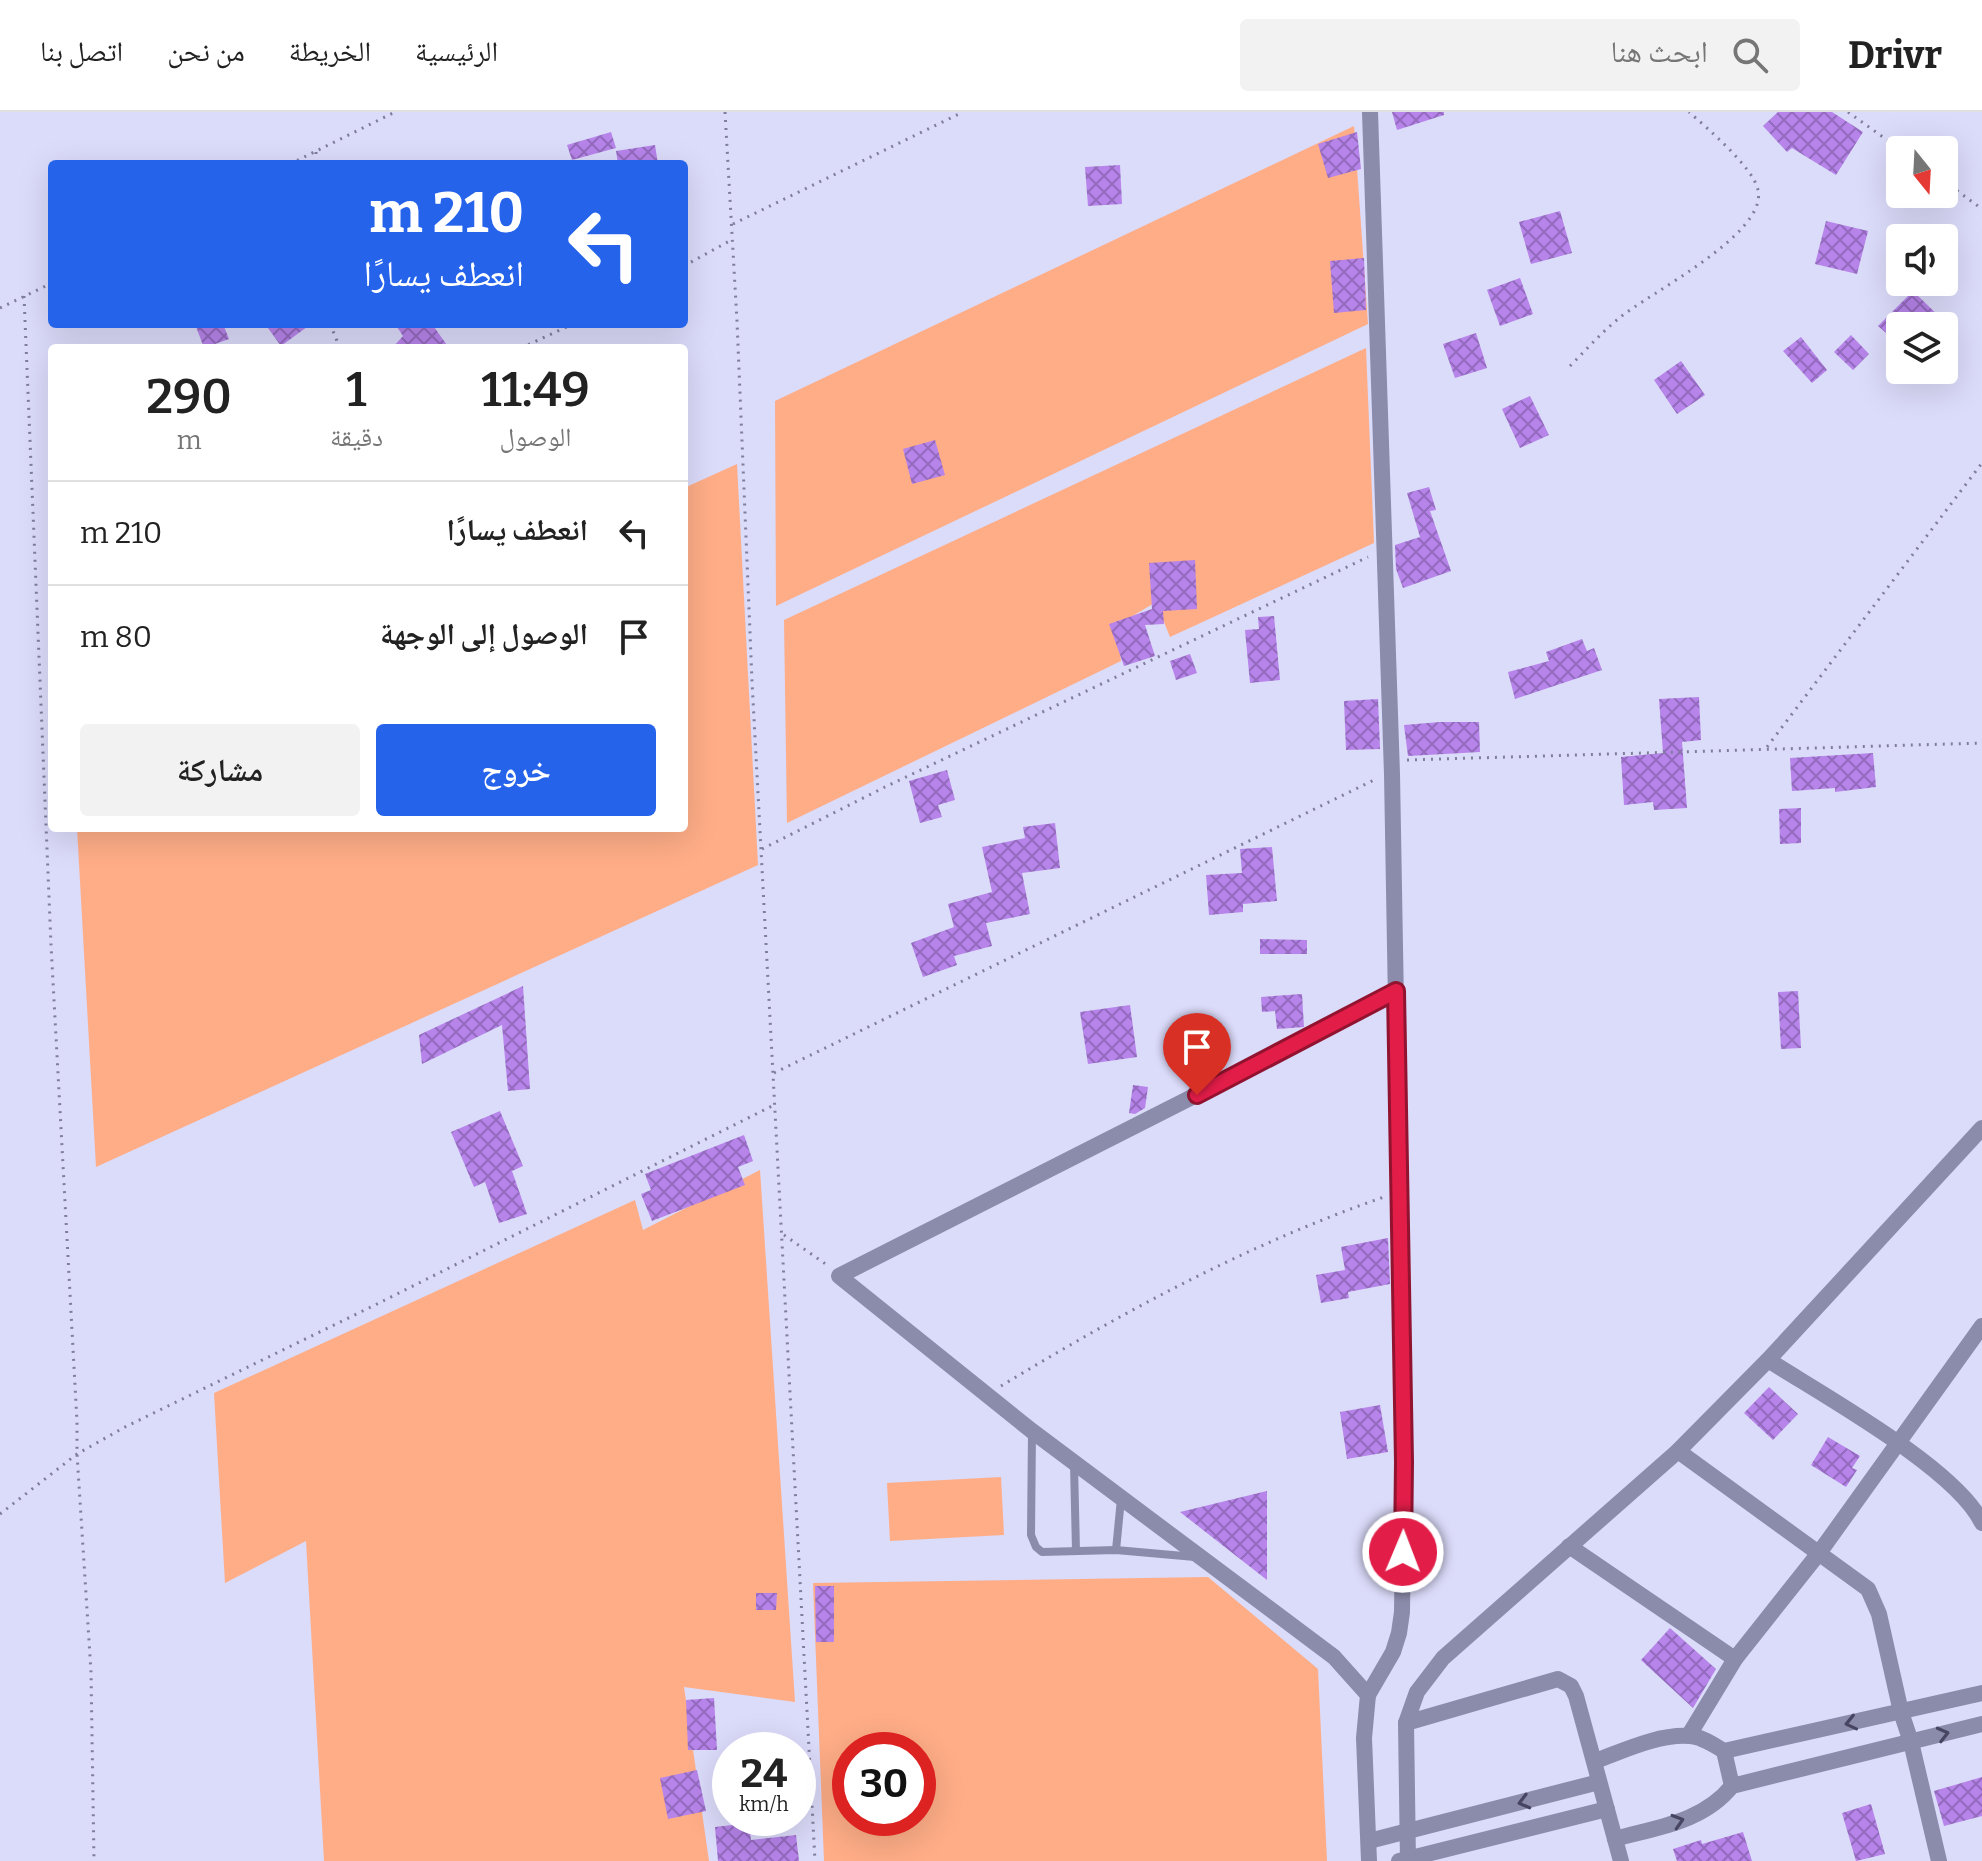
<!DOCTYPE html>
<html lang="ar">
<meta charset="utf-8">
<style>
body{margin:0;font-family:Bitter,"Noto Naskh Arabic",serif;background:#f2f2f2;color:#222;direction:rtl;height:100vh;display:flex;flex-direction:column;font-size:30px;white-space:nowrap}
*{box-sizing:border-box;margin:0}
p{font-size:26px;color:#767676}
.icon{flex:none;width:44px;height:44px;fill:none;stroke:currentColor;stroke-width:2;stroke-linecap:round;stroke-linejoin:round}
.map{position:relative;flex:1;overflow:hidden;direction:ltr}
.panel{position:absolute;left:48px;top:232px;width:640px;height:488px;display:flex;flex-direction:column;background:#fff;border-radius:8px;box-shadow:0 8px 32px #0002;direction:rtl}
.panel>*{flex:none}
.guide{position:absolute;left:48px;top:48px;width:640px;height:168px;border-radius:8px;box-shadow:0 8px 32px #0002;direction:rtl;background:#2563eb;color:#fff;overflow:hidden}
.needle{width:52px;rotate:162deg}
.controls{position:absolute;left:1886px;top:24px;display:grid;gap:16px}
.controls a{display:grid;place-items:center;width:72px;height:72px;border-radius:8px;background:#fff;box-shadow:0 8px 32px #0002;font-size:40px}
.speed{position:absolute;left:712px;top:1620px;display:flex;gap:16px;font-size:40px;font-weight:700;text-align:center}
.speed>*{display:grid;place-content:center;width:104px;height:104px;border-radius:50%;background:#fff;box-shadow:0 8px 32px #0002;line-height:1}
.speed small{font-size:20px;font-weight:400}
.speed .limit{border:12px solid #d22;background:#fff;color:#111}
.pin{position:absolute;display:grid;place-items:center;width:68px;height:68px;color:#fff;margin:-82px -34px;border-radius:50% 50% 50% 0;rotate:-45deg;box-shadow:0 0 8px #0007}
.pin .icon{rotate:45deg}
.me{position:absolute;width:88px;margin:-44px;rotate:1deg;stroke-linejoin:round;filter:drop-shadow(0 0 6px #0008)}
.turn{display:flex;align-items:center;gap:28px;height:168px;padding:0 32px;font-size:36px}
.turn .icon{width:104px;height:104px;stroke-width:2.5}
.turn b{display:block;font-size:56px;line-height:68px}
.eta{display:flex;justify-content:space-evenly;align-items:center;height:136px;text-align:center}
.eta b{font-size:48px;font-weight:600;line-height:56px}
.button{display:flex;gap:16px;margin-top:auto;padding:16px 32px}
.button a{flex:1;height:92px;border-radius:8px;background:#2563eb;color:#fff;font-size:32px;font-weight:600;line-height:92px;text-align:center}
.button a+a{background:#f2f2f2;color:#222}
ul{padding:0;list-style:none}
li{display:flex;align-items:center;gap:24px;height:104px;padding:0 32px;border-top:2px solid #e0e0e0}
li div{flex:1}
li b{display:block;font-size:30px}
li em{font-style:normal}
header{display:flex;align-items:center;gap:48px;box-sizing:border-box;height:112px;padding:0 40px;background:#fff;border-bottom:2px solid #e0e0e0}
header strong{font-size:38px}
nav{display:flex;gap:44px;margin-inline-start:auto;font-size:28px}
.search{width:560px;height:72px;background:#f2f2f2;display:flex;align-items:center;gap:20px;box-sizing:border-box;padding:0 28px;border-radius:8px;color:#767676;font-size:30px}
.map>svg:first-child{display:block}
</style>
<header>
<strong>Drivr</strong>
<div class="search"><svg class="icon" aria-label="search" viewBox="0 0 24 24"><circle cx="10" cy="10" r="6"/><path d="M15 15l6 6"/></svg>ابحث هنا</div>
<nav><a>الرئيسية</a><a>الخريطة</a><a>من نحن</a><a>اتصل بنا</a></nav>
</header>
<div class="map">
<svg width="1982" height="1749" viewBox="0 0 1982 1749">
<defs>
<pattern id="building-cross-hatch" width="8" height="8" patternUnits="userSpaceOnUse" patternTransform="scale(2)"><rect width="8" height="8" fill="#b784ea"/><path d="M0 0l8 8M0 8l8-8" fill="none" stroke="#936abe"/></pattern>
</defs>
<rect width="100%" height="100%" fill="#dbdbfa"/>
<!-- green -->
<g fill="#fead87" fill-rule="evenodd">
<path d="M1354,14l14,198 -592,282 -1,-205z"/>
<path d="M1366,236l8,195 -204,94 -14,-35 -40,24 5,35 -334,162 -3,-203z"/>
<path d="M737,352l21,401 -662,302 -19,-339h607v-340z"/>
<path d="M760,1058l35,532 -111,-15 25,174h-385l-18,-320 -81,42 -11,-190 421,-193 8,30z"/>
<path d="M1001,1365l3,58 -114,6 -3,-58z"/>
<path d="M1208,1465l110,92 9,192h-503l-11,-278zM850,1638h68v68h-68z"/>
</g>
<!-- building -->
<g fill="url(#building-cross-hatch)">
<path d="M1392,0h52v3l-47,15z"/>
<path d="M1778,0h54l31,20 -27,43 -44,-27 -5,4 -24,-26z"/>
<path d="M611,20l5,16 -44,12 -5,-15z"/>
<path d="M1357,20l4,37 -33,9 -10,-34z"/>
<path d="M655,33l3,19h-40l-2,-13z"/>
<path d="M1120,53l2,39 -34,2 -3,-39z"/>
<path d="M1560,99l12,42 -41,11 -12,-42z"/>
<path d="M1826,109l42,10 -11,43 -42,-10z"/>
<path d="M1364,146l2,52 -32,3 -4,-52z"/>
<path d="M1520,166l13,36 -33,12 -13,-36z"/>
<path d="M1913,179l36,35h-49v19l-22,-19z"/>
<path d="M195,212h28l6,15 -25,9z"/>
<path d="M265,212h46l-30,22z"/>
<path d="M395,212h37l17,24h-57l11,-12z"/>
<path d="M1476,221l11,35 -32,10 -12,-34z"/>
<path d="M1851,223l18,19 -16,16 -19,-18z"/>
<path d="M1801,225l26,33 -15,13 -29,-32z"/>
<path d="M1681,249l24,34 -28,19 -23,-34z"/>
<path d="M1530,284l19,39 -29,13 -18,-39z"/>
<path d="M935,328l10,35 -33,9 -9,-35z"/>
<path d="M1429,375l7,23 -6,1 21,60 -48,17 -7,-19 -1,-24 25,-8 -13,-44z"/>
<path d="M1195,448l2,49 -34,2 1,13 -19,1 10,31 -31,10 -15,-42 43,-15 -3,-46z"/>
<path d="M1274,504l6,64 -30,3 -5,-53 14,-1 -1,-12z"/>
<path d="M1582,527l5,12 7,-3 8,22 -87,29 -7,-27 41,-11 -3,-9z"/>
<path d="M1190,542l7,19 -21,7 -6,-19z"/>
<path d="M1699,585l2,43 -19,2 5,66 -33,2 -1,-8 -29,3 -3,-48 42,-4 -4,-54z"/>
<path d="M1378,587l2,50 -34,1 -2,-49z"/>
<path d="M1440,610h39l1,30 -72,4 -4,-31z"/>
<path d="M1873,641l3,34 -41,5v-4l-43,3 -2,-33z"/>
<path d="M947,658l8,30 -17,5 4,12 -22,6 -11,-42z"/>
<path d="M1801,696v35l-21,1 -1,-35z"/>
<path d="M1055,711l5,45 -38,5 8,41 -44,9 6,23 -38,10 3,9 -34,12 -12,-34 43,-16 -6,-23 44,-12 -10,-45 43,-9 -2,-11z"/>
<path d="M1272,735l5,54 -34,3v8l-34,3 -3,-40 36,-2 -2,-24z"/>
<path d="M1260,827l47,1v14h-47z"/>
<path d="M523,874l7,103 -22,2 -6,-66 -80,39 -3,-29z"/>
<path d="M1798,879l3,57 -20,1 -3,-57z"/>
<path d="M1302,882l2,33 -27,2 -2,-18 -13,1 -1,-15z"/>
<path d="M1130,893l7,52 -49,7 -8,-52z"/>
<path d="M1133,973l15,2 -3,21 -10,6 -6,-1z"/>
<path d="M500,999l23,55 -11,5 15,43 -28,9 -14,-41 -11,5 -23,-55z"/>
<path d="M744,1023l9,26 -15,6 7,18 -93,36 -11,-27 10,-4 -6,-16z"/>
<path d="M1388,1126l2,46 -42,8 1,6 -28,5 -5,-28 29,-5 -4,-23z"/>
<path d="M1769,1275l29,27 -25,26 -29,-27z"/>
<path d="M1380,1293l8,47 -41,7 -7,-47z"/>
<path d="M1828,1325l32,19 -8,12 5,2 -11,17 -35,-22z"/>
<path d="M1267,1379v89l-87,-68z"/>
<path d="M815,1474h19v56h-18z"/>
<path d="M756,1481h21l-1,17h-20z"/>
<path d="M1670,1516l46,41 -23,39 -52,-48z"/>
<path d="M714,1586l3,52h-29l-2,-50z"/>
<path d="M697,1658l9,41 -38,8 -8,-41z"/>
<path d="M1982,1665v39l-38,10 -10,-35z"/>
<path d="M1871,1692l14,50 -29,7 -14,-48z"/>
<path d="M749,1711l2,17 45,-5 3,26h-81l-3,-34z"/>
<path d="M1743,1720l9,29h-75l-4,-12 28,-9 1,4z"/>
</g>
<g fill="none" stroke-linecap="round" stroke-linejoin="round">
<!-- path -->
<g stroke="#807e9b" stroke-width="3" stroke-dasharray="2 6" stroke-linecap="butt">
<path d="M725,0l12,209 15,360 63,1180"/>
<path d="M1848,0l53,38"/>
<path d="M316,40v12"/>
<path d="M290,52l105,-52"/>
<path d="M1944,69l38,28"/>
<path d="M733,112l230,-112"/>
<path d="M684,154l49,-27"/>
<path d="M24,184l27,649 26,477v32l14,218 3,189"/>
<path d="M0,196l52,-25"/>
<path d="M330,212l10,24"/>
<path d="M521,236l52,-24"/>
<path d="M1570,254c16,-16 31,-33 48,-47 31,-26 150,-85 140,-129 -5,-23 -51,-62 -69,-78"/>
<path d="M1767,635l215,-284"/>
<path d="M1407,648l575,-17"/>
<path d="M762,737l123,-62 483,-230"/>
<path d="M774,961l600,-293"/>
<path d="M784,1123l43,30"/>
<path d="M1001,1274c122,-74 247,-142 383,-189"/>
<path d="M0,1402l77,-60 48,-27 250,-122 399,-200"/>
</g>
<!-- lane -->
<g stroke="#8b8bab" stroke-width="8">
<path d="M1032,1319l-1,104 5,12 6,5 74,-2 79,7"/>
<path d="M1074,1352l2,87"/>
<path d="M1116,1438l5,-51"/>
</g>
<!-- street -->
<g stroke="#8b8bab" stroke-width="16">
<path d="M1768,1248c53,34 189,109 214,163"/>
<path d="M1678,1339l190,138 11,25 22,98 10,30 28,119"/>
<path d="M1569,1434l166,113"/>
<path d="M1368,1583l-34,-38 -302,-226 -193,-155 440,-223 117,-62"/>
<path d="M1406,1611l152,-44 13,7 5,10 45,165"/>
<path d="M1689,1623l46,-76 84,-106 163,-227"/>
<path d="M1724,1639l8,35"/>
<path d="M1595,1649c28,-10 63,-27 94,-25 12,0 25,9 35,15l258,-58"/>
<path d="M1615,1727c43,-12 88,-17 117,-53l250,-62"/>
<path d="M1369,1729l230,-59"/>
<path d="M1369,1749l-5,-123 4,-43 25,-43 6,-19 3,-21 2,-150 -12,-688 -22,-662"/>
<path d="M1399,1749l208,-52"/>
<path d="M1408,1749l-2,-138 11,-31 26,-34 235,-207 90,-91 214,-232"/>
</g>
</g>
<!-- one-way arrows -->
<defs><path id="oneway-chevron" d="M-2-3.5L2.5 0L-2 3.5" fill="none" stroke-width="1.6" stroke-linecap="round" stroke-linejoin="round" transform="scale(2)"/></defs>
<g stroke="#474562">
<use href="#oneway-chevron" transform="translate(1851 1611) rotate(167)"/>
<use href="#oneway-chevron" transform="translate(1943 1622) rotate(-14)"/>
<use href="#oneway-chevron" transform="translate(1524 1690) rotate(165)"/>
<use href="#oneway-chevron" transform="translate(1678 1709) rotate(-17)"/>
</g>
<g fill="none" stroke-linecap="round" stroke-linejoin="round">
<defs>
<path id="route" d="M1197,983l199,-104 8,471 -1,90"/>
</defs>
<!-- route casing -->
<use href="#route" stroke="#92132f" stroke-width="20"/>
<!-- route -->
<use href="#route" stroke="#e11d48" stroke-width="14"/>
</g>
</svg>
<div class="controls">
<a><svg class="needle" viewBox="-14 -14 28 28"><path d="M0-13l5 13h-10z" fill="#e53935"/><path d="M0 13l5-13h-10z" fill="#767676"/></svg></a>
<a><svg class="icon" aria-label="sound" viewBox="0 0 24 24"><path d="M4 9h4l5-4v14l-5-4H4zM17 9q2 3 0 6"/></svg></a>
<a><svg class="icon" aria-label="layers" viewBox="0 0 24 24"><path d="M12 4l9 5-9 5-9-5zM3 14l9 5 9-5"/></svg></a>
</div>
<div class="speed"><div>24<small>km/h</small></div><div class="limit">30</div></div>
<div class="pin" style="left:1197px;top:983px;background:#d93025"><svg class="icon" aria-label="arrive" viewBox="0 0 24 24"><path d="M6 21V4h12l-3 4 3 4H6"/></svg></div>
<svg class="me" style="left:1403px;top:1440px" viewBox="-20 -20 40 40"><circle r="17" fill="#e11d48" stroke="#fff" stroke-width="3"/><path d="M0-11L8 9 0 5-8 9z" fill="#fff"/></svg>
<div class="guide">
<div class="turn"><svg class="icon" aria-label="left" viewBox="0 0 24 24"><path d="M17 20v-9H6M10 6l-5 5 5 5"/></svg><div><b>210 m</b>انعطف يسارًا</div></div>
</div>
<section class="panel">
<div class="eta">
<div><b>11:49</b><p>الوصول</p></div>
<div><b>1</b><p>دقيقة</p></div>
<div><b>290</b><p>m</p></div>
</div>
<ul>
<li><svg class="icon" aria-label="left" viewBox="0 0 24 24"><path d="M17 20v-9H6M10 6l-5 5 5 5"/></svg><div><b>انعطف يسارًا</b></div><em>210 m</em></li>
<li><svg class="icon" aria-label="arrive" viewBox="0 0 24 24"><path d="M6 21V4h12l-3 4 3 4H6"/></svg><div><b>الوصول إلى الوجهة</b></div><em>80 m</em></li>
</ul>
<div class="button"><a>خروج</a><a>مشاركة</a></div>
</section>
</div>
